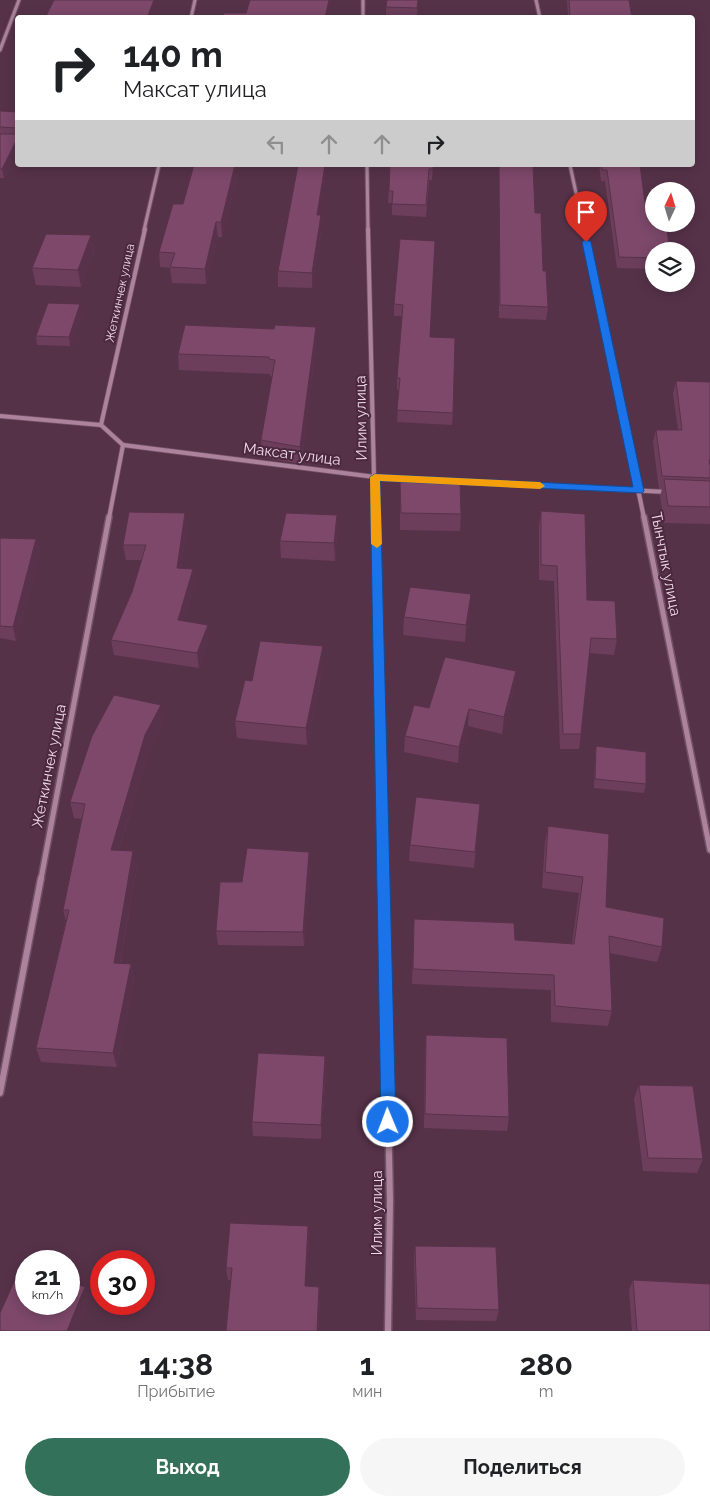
<!DOCTYPE html>
<html lang="ru">
<meta charset="utf-8">
<style>
body{margin:0;font-family:Raleway,sans-serif;background:#f6f6f6;color:#202124;height:100vh;display:flex;flex-direction:column;font-size:19px;white-space:nowrap}
*{box-sizing:border-box;margin:0}
p{font-size:16px;color:#757577}
.icon{flex:none;width:28px;height:28px;fill:none;stroke:currentColor;stroke-width:2;stroke-linecap:round;stroke-linejoin:round}
.map{position:relative;height:1331px;overflow:hidden}
.sheet{display:flex;flex-direction:column;background:#fff;flex:1}
.sheet>*{flex:none}
.banner{position:absolute;left:15px;top:15px;width:680px;height:152px;border-radius:5px;box-shadow:0 2px 12px #0003;background:#fff;color:#202124;overflow:hidden}
.needle{width:32px;rotate:4deg}
.controls{position:absolute;left:645px;top:182px;display:grid;gap:10px}
.controls a{display:grid;place-items:center;width:50px;height:50px;border-radius:50%;background:#fff;box-shadow:0 2px 12px #0003;font-size:25px}
.speed{position:absolute;left:15px;top:1250px;display:flex;gap:10px;font-size:25px;font-weight:700;text-align:center}
.speed>*{display:grid;place-content:center;width:65px;height:65px;border-radius:50%;background:#fff;box-shadow:0 2px 12px #0003;line-height:1}
.speed small{font-size:12px;font-weight:400}
.speed .limit{border:8px solid #d22;background:#fff;color:#111}
.pin{position:absolute;display:grid;place-items:center;width:42px;height:42px;color:#fff;margin:-51px -21px;border-radius:50% 50% 50% 0;rotate:-45deg;box-shadow:0 0 5px #0007}
.pin .icon{rotate:45deg}
.me{position:absolute;width:55px;margin:-28px;rotate:359deg;stroke-linejoin:round;filter:drop-shadow(0 0 4px #0008)}
.turn{display:flex;align-items:center;gap:18px;height:105px;padding:0 25px;font-size:22px}
.turn .icon{width:65px;height:65px;stroke-width:2.5}
.turn b{display:block;font-size:35px;line-height:42px}
.lanes{display:flex;align-items:center;height:48px;padding:0 25px;background:#0003;justify-content:center;gap:25px;direction:ltr}
.lanes .off{opacity:.35}
.eta{display:flex;justify-content:space-evenly;align-items:center;height:85px;text-align:center}
.eta b{font-size:30px;font-weight:700;line-height:35px}
.action{display:flex;gap:10px;margin-top:auto;padding:10px 25px}
.action a{flex:1;height:58px;border-radius:30px;background:#34715a;color:#fff;font-size:20px;font-weight:700;line-height:58px;text-align:center}
.action a+a{background:#f6f6f6;color:#202124}
.map>svg:first-child{display:block}
</style>
<div class="map">
<svg width="710" height="1331" viewBox="0 0 710 1331">
<rect width="100%" height="100%" fill="#563249"/>
<g fill="none" stroke-linecap="round" stroke-linejoin="round">
<defs>
<g id="minor-far3">
<path d="M363,0v18"/>
<path d="M536,0l4,18"/>
<path d="M191,18l4,-18"/>
<path d="M0,50l19,-50"/>
<path d="M367,165l1,65"/>
<path d="M570,165l14,65"/>
<path d="M144,230l15,-65"/>
</g>
<g id="minor-far2">
<path d="M368,229l7,289"/>
<path d="M584,229l60,289"/>
<path d="M0,416l101,9 22,20 252,32 292,15"/>
<path d="M101,425l44,-196"/>
<path d="M109,518l14,-73"/>
</g>
<g id="minor-far1">
<path d="M375,517l8,362"/>
<path d="M644,517l66,333"/>
<path d="M41,879l68,-362"/>
</g>
<g id="minor">
<path d="M383,878l7,322 -2,131"/>
<path d="M0,1093l41,-215"/>
</g>
</defs>
<!-- minor-far3 casing -->
<use href="#minor-far3" stroke="#715266" stroke-width="5"/>
<!-- minor-far2 casing -->
<use href="#minor-far2" stroke="#715266" stroke-width="5.5"/>
<!-- minor-far1 casing -->
<use href="#minor-far1" stroke="#715266" stroke-width="8"/>
<!-- minor casing -->
<use href="#minor" stroke="#715266" stroke-width="9"/>
<!-- minor-far3 -->
<use href="#minor-far3" stroke="#ad829c" stroke-width="3"/>
<!-- minor-far2 -->
<use href="#minor-far2" stroke="#ad829c" stroke-width="4"/>
<!-- minor-far1 -->
<use href="#minor-far1" stroke="#ad829c" stroke-width="5"/>
<!-- minor -->
<use href="#minor" stroke="#ad829c" stroke-width="6"/>
</g>
<!-- wall -->
<g fill="#6c3e5b">
<path d="M418,0l-1,18h-31v-11z"/>
<path d="M567,0h62l3,18h-64z"/>
<path d="M0,111l18,1v37l-14,29h-4z"/>
<path d="M194,165h46l-18,72h-4l-12,47 -34,-1 -2,-15 -10,-1 -1,-15 24,-48z"/>
<path d="M390,165h43l-1,15h-3l-3,37 -34,-2v-12h-4z"/>
<path d="M499,165h34l2,48 13,94 -2,13 -47,-2z"/>
<path d="M599,165h41l5,38 9,48v18l-37,-1 -12,-87h-4z"/>
<path d="M321,230l-9,58 -34,-1v-16z"/>
<path d="M91,235l3,17 -13,35 -45,-2 -4,-17z"/>
<path d="M400,239l53,174 -1,12 -55,-3 2,-32h-2v-12l5,-62h-8v-12z"/>
<path d="M82,313l-12,33 -33,-1 -1,-9z"/>
<path d="M316,343l-15,121 -39,-7 -1,-17 11,-63 -2,-1v-2l-91,-4 -1,-16z"/>
<path d="M676,381l34,1v142l-46,-1 -4,-27 2,-7h-3l-6,-47 3,-12h22l-5,-36z"/>
<path d="M400,481l61,33 -1,17 -60,-1z"/>
<path d="M541,511l46,89 30,39 -3,16 -25,-2 -8,81 -2,15h-19l-6,-168 -15,-1v-53z"/>
<path d="M337,515v17l-2,29 -54,-3 -1,-17z"/>
<path d="M187,528l-6,40 14,16 -11,37 25,19 -10,28 -85,-13 -3,-15 21,-48 10,-32h-16l-3,-15z"/>
<path d="M0,538l36,1 4,14 -24,88 -16,-3z"/>
<path d="M470,612l-5,30 -62,-7 1,-18z"/>
<path d="M323,663l-16,82 -70,-7 -2,-17 17,-40z"/>
<path d="M516,671l-2,17 -12,46 -34,-8 -10,37 -54,-11 1,-16 24,-28z"/>
<path d="M163,722l-15,30 -29,98 18,17 -17,97h11l3,16 -17,87 -76,-5 -5,-14 30,-127 -3,-11 19,-91 -8,-1 -4,-16z"/>
<path d="M596,746l50,38 -2,9 -50,-5 1,-33z"/>
<path d="M480,804l-6,64 -65,-7 1,-16z"/>
<path d="M548,826l58,81 56,40 -5,15 -48,-9 3,58 -4,15 -57,-4v-32l-139,-6 2,-65 101,21 57,4 7,-51 -37,-5 3,-46z"/>
<path d="M310,866l-6,80 -86,-1 -2,-14 26,-49z"/>
<path d="M426,1035l83,82 -2,14 -83,-3 1,-79z"/>
<path d="M325,1056l1,15 -5,68 -68,-3 -1,-14z"/>
<path d="M639,1085l64,74 -6,14 -54,-2 -9,-72z"/>
<path d="M308,1226l1,13 -3,47 13,1 1,12 -2,32h-92l5,-51h-3l-2,-12z"/>
<path d="M415,1246l84,64 -3,11 -80,-1 -2,-61z"/>
<path d="M633,1280l77,51h-78l-3,-41z"/>
</g>
<!-- shaded-wall -->
<g fill="#58324a">
<path d="M154,0l1,6 -4,12h-4z"/>
<path d="M329,0h2l-4,18h-2z"/>
<path d="M418,0l-1,18v-10z"/>
<path d="M18,137v12l-14,29 -2,-9z"/>
<path d="M235,165h5l-18,72 -1,-15z"/>
<path d="M325,165h3l-11,65v-15z"/>
<path d="M321,215v15l-9,58v-15z"/>
<path d="M216,222l2,15 -12,47 -1,-15z"/>
<path d="M91,235l3,17 -13,35 -3,-17z"/>
<path d="M80,304l2,9 -12,33 -1,-9z"/>
<path d="M316,327v16l-15,121 -1,-17z"/>
<path d="M185,513l2,15 -8,55 -2,-15z"/>
<path d="M337,515v17l-2,29 -1,-18z"/>
<path d="M36,539l4,14 -24,88 -3,-14z"/>
<path d="M193,569l2,15 -15,52 -2,-16z"/>
<path d="M471,594l-1,18 -5,30 1,-17z"/>
<path d="M208,625l1,15 -10,28 -2,-15z"/>
<path d="M323,646v17l-16,82 -1,-17z"/>
<path d="M516,671l-2,17 -12,46 2,-17z"/>
<path d="M161,705l2,17 -15,30 -34,114 -3,-16 34,-115z"/>
<path d="M469,709l-1,17 -10,37 1,-16z"/>
<path d="M133,851l4,16 -20,112 -3,-16z"/>
<path d="M309,852l1,14 -6,80 -1,-14z"/>
<path d="M131,964l3,16 -17,87 -4,-14z"/>
<path d="M325,1056l1,15 -5,68v-14z"/>
<path d="M308,1226l1,13 -3,59 -1,-12z"/>
<path d="M85,1287l5,12 -13,32h-10z"/>
<path d="M319,1287l1,12 -2,32h-1z"/>
</g>
<!-- building -->
<g fill="#7d486a" stroke="#58324a">
<path d="M54,0h100l-7,18h-102z"/>
<path d="M250,0h79l-4,18h-103l2,-5h22z"/>
<path d="M387,0h31l-1,8 -31,-1z"/>
<path d="M569,0h60l3,18h-62z"/>
<path d="M0,111l18,1v17l-1,-1 -17,-1z"/>
<path d="M0,134h18v3l-16,32h-2z"/>
<path d="M194,165h41l-14,57h-5l-11,47 -35,-2 5,-14 -16,-1 14,-48h10z"/>
<path d="M298,165h27l-8,50h4l-9,58 -34,-2z"/>
<path d="M390,165h43v4h-4l-3,36 -34,-1 1,-13h-4z"/>
<path d="M499,165h34l2,48h6l2,58h3l2,36 -48,-2z"/>
<path d="M602,165h38l5,38 9,1v20h12l4,27h-16v7l-35,-1 -12,-87h-5z"/>
<path d="M46,234l45,1 -13,35 -46,-2z"/>
<path d="M400,239l35,2 -5,96 25,1 -2,75 -56,-3 3,-32h-3l6,-73 -9,-1z"/>
<path d="M48,303l32,1 -11,33 -33,-1z"/>
<path d="M185,325l89,4 1,-4 41,2 -16,120 -39,-7 14,-80 -6,-1v-2l-91,-3z"/>
<path d="M676,381l34,1v78h-1l1,6v12l-48,-2 -6,-46h26z"/>
<path d="M664,479l46,2v26l-42,-1z"/>
<path d="M400,481l60,1 1,32 -60,-1z"/>
<path d="M541,511l44,3 2,86 28,1 2,38 -26,-1 -10,96h-18l-6,-168 -16,-1z"/>
<path d="M129,512l56,1 -8,55 16,1 -15,51 30,5 -11,28 -86,-13 21,-48 14,-47h-23z"/>
<path d="M286,513l51,2 -3,28 -54,-2z"/>
<path d="M0,538l36,1 -23,88 -13,-1z"/>
<path d="M410,587l61,7 -5,31 -62,-8z"/>
<path d="M260,641l63,5 -17,82 -71,-7 10,-41 7,1z"/>
<path d="M445,657l71,14 -12,46 -35,-8 -10,38 -54,-11 9,-31 15,3z"/>
<path d="M114,695l47,10 -16,30 -34,115 22,1 -19,112 17,1 -18,89 -77,-5 33,-138h-6l22,-106 -15,-2 22,-66z"/>
<path d="M596,746l50,6v32l-51,-5z"/>
<path d="M416,797l64,7 -5,48 -65,-7z"/>
<path d="M548,826l61,8 -3,73 58,11 -2,29 -53,-11 3,75 -57,-5 -1,-31 -141,-6 1,-50 100,4 1,17 59,4 9,-67 -38,-5z"/>
<path d="M247,848l62,4 -6,80 -87,-1 4,-49h22z"/>
<path d="M426,1035l81,3 2,79 -84,-3z"/>
<path d="M258,1053l67,3 -4,69 -69,-3z"/>
<path d="M639,1085l54,1 10,73 -55,-1z"/>
<path d="M230,1223l78,3 -3,60 14,1 -2,44h-91l6,-63h-6z"/>
<path d="M415,1246l81,1 3,63 -82,-2z"/>
<path d="M21,1266l5,1v37h43v-23l16,6 -18,44h-67v-18z"/>
<path d="M633,1280l77,4v47h-73z"/>
</g>
<!-- route -->
<path fill="#1a73e8" stroke="#114b97" d="M586,239l5,3 53,249 -2,2 -262,-12 16,641 -2,5 -6,2 -5,-2 -2,-5 -11,-645 5,-3 258,13 -51,-245z"/>
<!-- slow -->
<path fill="#f59e0b" d="M375,474l165,8 5,4 -5,3 -160,-8 2,63 -5,4 -6,-4 -1,-67z"/>
<g text-anchor="middle" dominant-baseline="central" stroke-width="4" stroke-linejoin="round" paint-order="stroke">
<!-- far-street labels -->
<g font-size="12" fill="#eed7e5" stroke="#4b283f">
<text transform="translate(120 293) rotate(-78)">Жеткинчек улица</text>
</g>
<!-- street labels -->
<g font-size="15" fill="#eed7e5" stroke="#4b283f">
<text transform="translate(361 418) rotate(-91)">Илим улица</text>
<text transform="translate(292 454) rotate(7)">Максат улица</text>
<text transform="translate(666 564) rotate(79)">Тынчтык улица</text>
<text transform="translate(49 766) rotate(-79)">Жеткинчек улица</text>
<text transform="translate(377 1213) rotate(-90)">Илим улица</text>
</g>
</g>
</svg>
<div class="controls">
<a><svg class="needle" viewBox="-14 -14 28 28"><path d="M0-13l5 13h-10z" fill="#e53935"/><path d="M0 13l5-13h-10z" fill="#757577"/></svg></a>
<a><svg class="icon" aria-label="layers" viewBox="0 0 24 24"><path d="M12 4l9 5-9 5-9-5zM3 14l9 5 9-5"/></svg></a>
</div>
<div class="speed"><div>21<small>km/h</small></div><div class="limit">30</div></div>
<div class="pin" style="left:586px;top:242px;background:#d93025"><svg class="icon" aria-label="arrive" viewBox="0 0 24 24"><path d="M6 21V4h12l-3 4 3 4H6"/></svg></div>
<svg class="me" style="left:388px;top:1122px" viewBox="-20 -20 40 40"><circle r="17" fill="#1a73e8" stroke="#fff" stroke-width="3"/><path d="M0-11L8 9 0 5-8 9z" fill="#fff"/></svg>
<div class="banner">
<div class="turn"><svg class="icon" aria-label="right" viewBox="0 0 24 24"><path d="M7 20v-9h11M14 6l5 5-5 5"/></svg><div><b>140 m</b>Максат улица</div></div>
<div class="lanes"><svg class="icon off" aria-label="left" viewBox="0 0 24 24"><path d="M17 20v-9H6M10 6l-5 5 5 5"/></svg><svg class="icon off" aria-label="ahead" viewBox="0 0 24 24"><path d="M12 20V5M6 11l6-6 6 6"/></svg><svg class="icon off" aria-label="ahead" viewBox="0 0 24 24"><path d="M12 20V5M6 11l6-6 6 6"/></svg><svg class="icon" aria-label="right" viewBox="0 0 24 24"><path d="M7 20v-9h11M14 6l5 5-5 5"/></svg></div>
</div>
</div>
<section class="sheet">
<div class="eta">
<div><b>14:38</b><p>Прибытие</p></div>
<div><b>1</b><p>мин</p></div>
<div><b>280</b><p>m</p></div>
</div>
<div class="action"><a>Выход</a><a>Поделиться</a></div>
</section>
